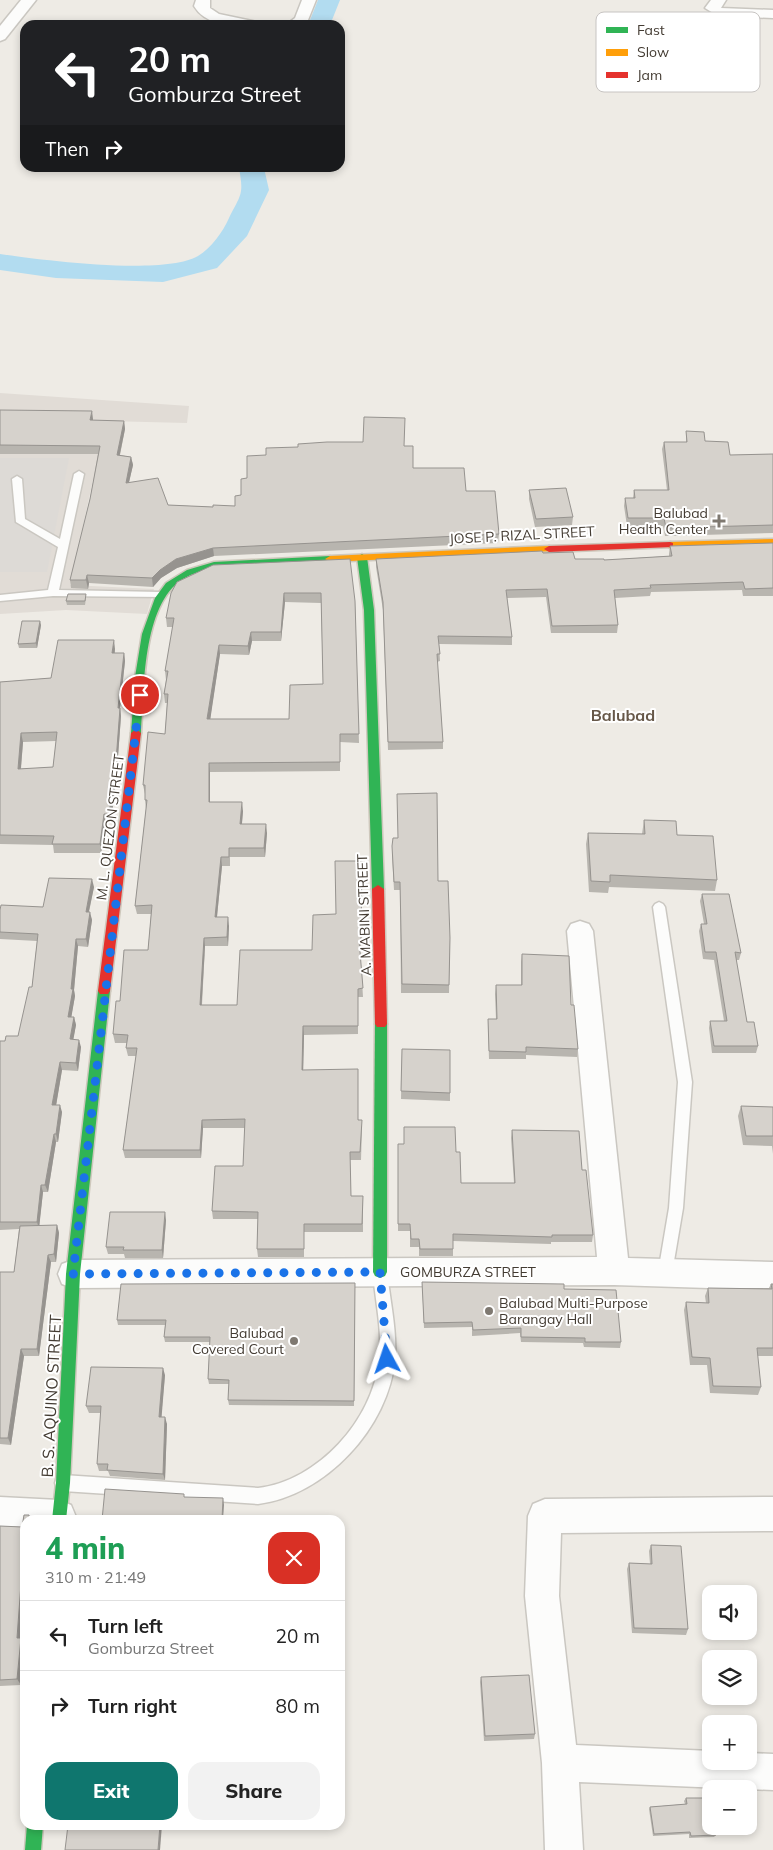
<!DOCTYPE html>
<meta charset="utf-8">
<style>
body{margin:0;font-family:Mulish,sans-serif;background:#f2f2f2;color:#222;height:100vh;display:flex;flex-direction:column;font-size:19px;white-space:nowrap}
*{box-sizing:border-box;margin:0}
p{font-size:16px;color:#767676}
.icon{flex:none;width:28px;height:28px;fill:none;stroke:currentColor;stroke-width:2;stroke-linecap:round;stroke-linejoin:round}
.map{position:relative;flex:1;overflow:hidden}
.details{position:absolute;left:20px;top:1515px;width:325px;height:315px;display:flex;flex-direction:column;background:#fff;border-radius:15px;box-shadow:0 2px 8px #0003}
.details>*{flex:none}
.hud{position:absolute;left:20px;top:20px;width:325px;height:152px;border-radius:15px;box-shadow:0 2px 8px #0003;background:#202124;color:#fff;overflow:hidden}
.buttons{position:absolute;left:702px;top:1585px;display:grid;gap:10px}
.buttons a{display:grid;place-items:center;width:55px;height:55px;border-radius:10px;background:#fff;box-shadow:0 2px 8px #0003;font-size:25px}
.pin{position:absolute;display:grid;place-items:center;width:42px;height:42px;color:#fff;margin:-21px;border:2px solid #fff;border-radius:50%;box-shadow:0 1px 5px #0007}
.me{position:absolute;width:55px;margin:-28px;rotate:355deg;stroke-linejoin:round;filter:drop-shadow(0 0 4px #0008)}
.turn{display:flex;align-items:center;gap:18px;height:105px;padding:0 25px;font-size:22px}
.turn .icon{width:65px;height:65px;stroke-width:2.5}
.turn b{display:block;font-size:35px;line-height:42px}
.then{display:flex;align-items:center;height:48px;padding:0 25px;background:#0003;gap:10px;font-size:19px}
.round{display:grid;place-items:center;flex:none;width:52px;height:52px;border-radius:15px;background:#f2f2f2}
.headline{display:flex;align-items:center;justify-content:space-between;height:85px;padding:0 25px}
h1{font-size:30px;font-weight:800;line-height:38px;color:#1e9e55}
.button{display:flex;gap:10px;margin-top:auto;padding:10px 25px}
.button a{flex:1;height:58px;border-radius:15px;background:#0f766e;color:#fff;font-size:20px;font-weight:800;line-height:58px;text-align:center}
.button a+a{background:#f2f2f2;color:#222}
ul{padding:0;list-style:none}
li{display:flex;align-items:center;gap:15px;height:70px;padding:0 25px;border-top:1px solid #e0e0e0}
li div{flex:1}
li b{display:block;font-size:19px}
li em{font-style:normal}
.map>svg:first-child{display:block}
</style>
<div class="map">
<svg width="773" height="1850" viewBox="0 0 773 1850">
<rect width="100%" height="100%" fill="#eeebe5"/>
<!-- industrial -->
<path fill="#e1dcd6" d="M0,393l189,13 -2,17 -81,-2 -36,164 84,4 -7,25 -81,-4 -66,4z"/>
<!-- parking -->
<path fill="#dddad6" d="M0,458h69l-22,114h-47z"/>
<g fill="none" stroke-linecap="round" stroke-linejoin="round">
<!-- river -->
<g fill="#b2dcf0" fill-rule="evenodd">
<path d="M318,0h22l-10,25h-22z"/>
<path d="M239,168h25l5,22 -22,46 -30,32 -54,14 -107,-4 -56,-8v-16c41,6 164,22 198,2 13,-8 25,-24 31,-38 12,-24 15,-23 10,-50z"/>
</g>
<defs>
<g id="lane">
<path d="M79,471l5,3 -25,116 102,2 4,1v4l-112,-1 -53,5v-6l48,-5 10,-43 -42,-25 -4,-43 5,-3 5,3 3,40 35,20 14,-65z"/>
<path d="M659,902l4,2 2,3 27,175 -9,126 -11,65 -2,5 -5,2 -5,-2 -2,-5 11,-65 9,-126 -25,-175 2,-3z"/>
<path d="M380,1265l5,2 2,5c3,29 10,58 8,87 -6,68 -70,137 -137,145l-195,-13 -6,-2 -2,-6 2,-6 6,-2 195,13c60,-7 115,-68 121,-128 4,-29 -4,-59 -6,-88l2,-5z"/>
</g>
<g id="street">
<path d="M21,0h15l-31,39 -5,2v-15z"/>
<path d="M196,0h14v8l9,6 38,8 2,3c-22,0 -52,3 -65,-19z"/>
<path d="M302,0h14l-8,20 -5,5h-17l9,-7z"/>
<path d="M711,0h15l-5,8 52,2v8l-55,-2 -13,-8z"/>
<path d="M580,921l9,3 4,7 35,327 145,4v28l-159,-5 -541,3 -11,-4 -4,-10 4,-10 11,-4 524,-3 -30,-326 4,-7z"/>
<path d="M0,1497l59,3 12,5 5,12 -1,3h-50v12l-25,-1z"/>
<path d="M773,1497v34l-212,2 -2,63 17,149 135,6v10h38v-8l24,1v36l-194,-8 4,68h-38l-3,-87 -17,-167 3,-80 5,-12 12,-5z"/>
</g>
<g id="fast">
<path d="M362,554l5,3 7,53 10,279 -6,4 -6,-4 -8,-279 -7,-53z"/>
<path d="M330,556l5,3 -2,2c-22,5 -60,4 -84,5 -23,1 -46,1 -66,13 -41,25 -39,112 -42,154l-1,3h-8l-1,-3 4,-56 7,-43 13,-36 11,-15 21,-13 27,-8z"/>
<path d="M104,986l4,2 2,3 -30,283 -10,209 -4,37h-14l4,-37 10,-209 32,-283 2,-3z"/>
<path d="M381,1019l4,2 2,3v248l-2,4 -5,2 -5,-2 -2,-4 2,-248 2,-3z"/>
<path d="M27,1825h16l-2,25h-16z"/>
</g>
<g id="slow">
<path d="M773,539v6l-103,3 -5,-3 5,-3z"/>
<path d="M549,546l3,1v4l-222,11 -5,-3 5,-3z"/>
</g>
<g id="jam">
<path d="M670,542l3,1v4l-124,5 -5,-3 5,-3z"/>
<path d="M136,729l5,4 -31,258 -2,3h-8l-2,-3 33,-258z"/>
<path d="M378,885l6,4 3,135 -2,3h-8l-2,-3 -3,-135z"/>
</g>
</defs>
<!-- lane casing -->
<use href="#lane" stroke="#cac7c1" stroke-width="3"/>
<!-- street casing -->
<use href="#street" stroke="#cac7c1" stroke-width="3"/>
<!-- fast casing -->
<use href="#fast" stroke="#cec8bc" stroke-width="3"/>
<!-- slow casing -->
<use href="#slow" stroke="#cec8bc" stroke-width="3"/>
<!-- jam casing -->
<use href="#jam" stroke="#cec8bc" stroke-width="3"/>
<!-- lane -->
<use href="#lane" fill="#fcfcfb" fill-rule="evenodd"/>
<!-- street -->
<use href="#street" fill="#fcfcfb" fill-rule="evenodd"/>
<!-- fast -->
<use href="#fast" fill="#30b455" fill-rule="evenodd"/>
<!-- slow -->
<use href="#slow" fill="#ff9f0a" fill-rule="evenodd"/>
<!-- jam -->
<use href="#jam" fill="#e5322d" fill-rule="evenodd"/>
</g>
<!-- wall -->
<g fill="#b8b5af" fill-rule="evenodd">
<path d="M0,410l93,9v1l31,1 1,8 -5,26 11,2 2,8 -4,17 39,23 45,2 22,-1 6,-11 6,-17 157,-32 9,22 53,23 33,43 -1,9 -284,13 -37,12 -16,10 -8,9 -64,-4 -1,6 -17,-1 -1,-8 20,-81 8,-45h-98z"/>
<path d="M686,431l44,24 43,-1v79l-108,3 -2,-10h-36l-3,-20 1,-8h8l1,-8h33l-5,-41 2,-7h22z"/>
<path d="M529,490l44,27 -1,8 -37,2 -6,-28z"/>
<path d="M773,543v53h-30l-1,-6 -91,2 -1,4 -35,2 3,27 -1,8h-66l-5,-36 -39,1 5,39v8l-73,-1 1,17 -3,1 6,80v7l-55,1 -5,-140 -7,-43v-8l167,-6 32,6 29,1 65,-4v-2l1,-8z"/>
<path d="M213,565l142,36 4,142 -19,-1v29l-130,1v30l33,9 -1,13 25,9 -2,24h-35v9h-8l-5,51 12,9 -1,20h-23l-3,59h35l75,-55 24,-36 26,-53 -1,87h-1l3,49h-5v37l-54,1 -1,35 56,50 3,8 -1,32h-11l1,36h12v36h-59v25h-46l-1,-8 1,-30h-45l-1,-8 31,-45 2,-38h-42l-2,30h-76l-2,-8 13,-94h-8l-2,-8 1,-5h-12l-2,-9 7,-33 28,-51 3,-36h-14l-2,-8 11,-97 -1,-9v-6l-2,-9 22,-51 2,-31h-2l-1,-9 2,-14 -1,-9 8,-44h-6l-1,-9zM285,602l36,1 2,81 -34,35h-79l10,-65 29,1 3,-14h29z"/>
<path d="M86,594v4l-1,7h-18l-1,-4z"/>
<path d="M41,625l-4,23h-18l-1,-4z"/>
<path d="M115,649v4h9l1,8 -5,47 1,8 -4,54 -6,53h-5l-5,30h-47l-1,-8 -53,-1v-162l51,-4zM56,741l-3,26 -32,2 2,-27z"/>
<path d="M644,820l33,15 40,45 -2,11 -106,-4 -1,6 -19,-1 -3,-48 2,-11 54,1z"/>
<path d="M392,855l46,26 12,57 -1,55h-48l-1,-103h-6z"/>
<path d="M94,887l-5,25 3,8 -4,27 -10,-1 -4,44 1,6 -4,21h3l2,8 -3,14 8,8 -3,24 -16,-1 -6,35 6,7 -4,30h-2l-8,50h-5l-4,34 18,-1 2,8 -3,29h-5l-12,94h-15l-13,89 -11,-1v-172h14l5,-43 -19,1v-189h5l13,-5 14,-49 5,-46 -37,-2v-29l43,-3z"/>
<path d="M702,894l39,59 -2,7h-3l11,62 11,24 -2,7h-44l-3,-25 1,-7h14l-10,-61 -11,-1 -4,-28 2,-7h3l-4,-23z"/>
<path d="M522,954l49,51 7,44 -1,8 -51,-2v4h-37l-1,-32v-8h8l-1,-25 1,-9h25v-23z"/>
<path d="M402,1049l48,44v8l-49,-2z"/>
<path d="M741,1106l32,1v47l-1,-8 -29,-1 -5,-29z"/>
<path d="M512,1130l70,40 11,65 -1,7h-41v2l-98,-3v15h-34v-9h-9v-16h-12v-87l58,8 5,31h53l-3,-45z"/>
<path d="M166,1220l-3,38h-38l-1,-4h-16l-2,-7z"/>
<path d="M422,1282l142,7 57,53 -1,6 -36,-1 -1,-4 -62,-1 -1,-9 -48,3v-9l-48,1z"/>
<path d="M355,1283l-1,123 -125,-1 -1,-5 1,-16h-20l-1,-5 2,-37h-45l-1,-5 1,-12h-47l-1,-5z"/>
<path d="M771,1284h2v72h-16l4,31 -3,8 -48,-2 -3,-28h-17l-6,-55 2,-8 20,1 -1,-7 3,-8h61z"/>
<path d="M165,1375l-4,42 6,7 -2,56 -55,-4 -2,-5h-9l-2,-7 4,-51h-12l-3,-7z"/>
<path d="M24,1515h5l3,5h-7v63l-4,55 4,6 -4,41 -21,1v-160l22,1z"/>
<path d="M651,1545l37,84 -2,6 -54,-2 -5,-64 2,-6 21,1 -1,-13z"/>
<path d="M481,1677l54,57 -1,5 -50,2 -4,-59z"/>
<path d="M686,1798l30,37 -2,2 -25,1v-4l-36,2 -4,-27 1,-2 35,-3 -1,-3z"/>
</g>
<!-- shaded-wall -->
<g fill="#96938f">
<path d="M92,411l1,8 -1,9 -2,-8z"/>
<path d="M124,421l1,8 -7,34 -1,-8z"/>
<path d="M131,457l2,8 -6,26 -1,-8z"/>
<path d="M213,548l1,8 -37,12 -16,10 -8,9 -1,-9 8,-8 16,-11z"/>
<path d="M87,575l2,8 -1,6 -2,-9z"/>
<path d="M284,593l1,9 -4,39v-9z"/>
<path d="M40,621l1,4 -4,23 -1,-5z"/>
<path d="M251,632l1,9 -3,14 -1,-9z"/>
<path d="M114,640l1,9 -2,12 -1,-8z"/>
<path d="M219,645l1,9 -11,74 -2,-9z"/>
<path d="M124,653l1,8 -5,47 1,8 -4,54 -6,53 -2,-9 9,-106z"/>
<path d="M21,733l2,9 -3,36 -2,-9z"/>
<path d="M209,763l1,9v39l-1,-9z"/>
<path d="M242,802l1,9 -2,22 -1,-9z"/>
<path d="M104,814l2,9 -5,30 -1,-9z"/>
<path d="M266,824l1,9 -2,24 -1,-9z"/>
<path d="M221,857l1,9 -6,60 -1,-9z"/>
<path d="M92,879l2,8 -7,33 -1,-8z"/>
<path d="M90,912l2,8 -4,27 -2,-8z"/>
<path d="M228,917l1,9 -1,20 -1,-9z"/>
<path d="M204,938l1,8 -4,68 -1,-9z"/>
<path d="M76,939l2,7 -4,44 1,6 -5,29 -2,-8z"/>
<path d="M74,1017l2,8 -4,22 -2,-8z"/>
<path d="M303,1026l1,9 -1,43 -1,-8z"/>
<path d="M79,1040l2,7 -3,24 -2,-8z"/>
<path d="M60,1062l2,8 -7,42 -3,-7z"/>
<path d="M60,1105l2,7 -4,30 -2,-8z"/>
<path d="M202,1120l1,8 -2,30 -1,-8z"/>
<path d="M54,1134l2,8 -8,50 -3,-7z"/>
<path d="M41,1185l2,7 -4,37 -2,-7z"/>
<path d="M165,1212l1,8 -3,38 -1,-8z"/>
<path d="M57,1225l2,8 -3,29 -2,-8z"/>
<path d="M48,1255l3,7 -12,94 -2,-7z"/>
<path d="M21,1349l3,7 -13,89 -3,-7z"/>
<path d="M163,1368l2,7 -4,49 -2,-7z"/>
<path d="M165,1417l2,7 -2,56 -2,-6z"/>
<path d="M223,1498l1,7 -1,15h-1z"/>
<path d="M25,1544v39l-4,61 -4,-6 6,-82z"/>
<path d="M21,1638l4,6 -4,41 -4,-6z"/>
<path d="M160,1825h2l-2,25h-2z"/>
</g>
<!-- building -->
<g fill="#d6d2cc" stroke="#96938f" fill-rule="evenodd">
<path d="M0,410l92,1 -2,9 34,1 -7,34 14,2 -5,26 32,-5 10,27 45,2v-2l22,1v-10l6,-1v-16l6,-1v-22l19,-1v-7l32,-1v-3l29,-2h36l1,-25 41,1 -1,28h9v22h51l2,23h29l4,43 -286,14 -37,11 -16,11 -8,8 -65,-3 -1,5h-16l20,-81 10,-53 -100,-1z"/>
<path d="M686,431l18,1 1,9 23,1 2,13 43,-1v71l-107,3 -2,-10h-36l-3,-20h10l-1,-8h35l-5,-48h23z"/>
<path d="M566,488l7,29 -37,2 -7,-29z"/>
<path d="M773,543v45l-28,1 -2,-7 -93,3 1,3 -37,2 4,35 -66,1 -5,-37 -41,1 6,47 -74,-1 2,18h-3l6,88h-55l-5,-140 -7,-43 166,-8 1,2 30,-1 2,7h29v1l68,-4 -2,-10z"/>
<path d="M350,559l5,42 4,133h-19v28l-131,1v39h33l-2,22h26l-2,24h-35v9h-8l-6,60h13l-1,20 -23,1 -4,67h37l3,-55h72l1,-35 23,-1 -1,-53h27l-1,79h-2l4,48 -5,1v37h-55l-1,44 56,-1v51h4l-2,32h-10l1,44h12l-1,28h-58v25h-47l1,-37 -46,-1 3,-45h28l2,-47 -43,1 -2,30h-77l14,-102h-11l2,-13 -15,-1 3,-33h4l4,-51h24l4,-45 -17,1 12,-106h-2v-15h-2l5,-53 17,2 3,-40h-4l4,-23h-3l9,-53h-8l5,-25 6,-11 36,-17zM284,593h37l2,91 -33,1 -1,34h-82l12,-74 29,1 3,-14h30z"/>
<path d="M68,594h18l-1,7h-19z"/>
<path d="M22,621h18l-4,22 -18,1z"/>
<path d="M58,640h56l-2,13h12l-6,55h2l-4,53 -7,53h-5l-4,30h-48l2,-8 -54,-1v-153l51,-4zM57,732l-4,35 -35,2 3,-36z"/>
<path d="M437,793l1,88h10l2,57 -1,47 -47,-1 -2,-102h-6l-2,-36 1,-8h5l-1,-44z"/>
<path d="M644,820l32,1 1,14 36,1 4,44 -107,-5v7l-19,-1 -3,-48 57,1z"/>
<path d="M49,878l43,1 -6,33h4l-4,27h-10l-5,50h2l-5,28h6l-4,22 9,1 -3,23 -16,-1 -8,43h8l-4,29h-2l-9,51h-4l-4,37h-37v-181h5l1,-5h12l11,-49h3l6,-53 -38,-2v-22l1,-5 42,2z"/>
<path d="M702,894h27l12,59 -6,-1 12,70h7l4,24h-44l-4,-25h17l-11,-69h-11l-4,-28h6z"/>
<path d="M522,954l47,2 2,49h3l4,44 -52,-2v5l-37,-1 -1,-32h9l-1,-34h26z"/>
<path d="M402,1049l48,1v43l-49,-2z"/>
<path d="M741,1106l32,1v29h-27z"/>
<path d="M404,1127h51l1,25h4l1,31h54l-3,-53 67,1 3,39h4l7,65h-41v2l-99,-3v15h-33l-1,-10h-8l-1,-15h-12v-80h6z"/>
<path d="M110,1212h55l-3,38h-39l1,-3h-18z"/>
<path d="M57,1225l-3,29 -6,1 -11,94h-16l-13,89h-8v-166h14l6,-46z"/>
<path d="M422,1282l142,2v5l52,1 5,52h-36v-4l-64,-1v-9l-48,2 -1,-8 -48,1z"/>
<path d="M355,1283l-1,118 -126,-1 1,-20 -21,-1 2,-42h-46l2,-17h-49l4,-36z"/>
<path d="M771,1284h2v64h-16l4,39 -48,-1 -3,-28 -18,-1 -6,-55 23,1 -1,-15 64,1z"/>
<path d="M91,1367l72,1 -4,49h6l-2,57 -56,-4 1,-6h-11l4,-58h-15z"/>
<path d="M105,1489l79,5v3l39,1 -1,22h-120z"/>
<path d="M24,1515h5v5h-4v24l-2,12 -6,82h4l-4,41 -17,1v-154l22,1z"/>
<path d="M651,1545l30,1 7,83 -54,-1 -5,-65 23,1z"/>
<path d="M529,1675l6,59 -50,2 -4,-59z"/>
<path d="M686,1798h25v28h3l2,9 -25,1 -1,-4 -36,2 -4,-27 37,-3z"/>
<path d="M68,1825h92l-2,25h-93z"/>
</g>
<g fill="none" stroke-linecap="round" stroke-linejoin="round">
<!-- route -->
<path stroke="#1a73e8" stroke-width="9" stroke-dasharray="0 16.2" d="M140,695l-67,579 307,-2 7,87"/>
</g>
<!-- markers -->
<g fill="#7f7971" stroke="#fff" stroke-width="2">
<path d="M716.5 513.5h5v5h5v5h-5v5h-5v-5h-5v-5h5z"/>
<circle cx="489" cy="1311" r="5"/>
<circle cx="294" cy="1341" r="5"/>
</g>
<g text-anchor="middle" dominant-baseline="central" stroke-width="4" stroke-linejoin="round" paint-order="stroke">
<!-- poi labels -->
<g font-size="14" fill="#433b32" stroke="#fff" text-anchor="end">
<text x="708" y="513">Balubad<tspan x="708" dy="16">Health Center</tspan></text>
<text x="499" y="1303" text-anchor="start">Balubad Multi-Purpose<tspan x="499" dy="16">Barangay Hall</tspan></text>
<text x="284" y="1333">Balubad<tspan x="284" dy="16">Covered Court</tspan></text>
</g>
<!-- street labels -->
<g font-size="14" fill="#433b32" stroke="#fff">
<text transform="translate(522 535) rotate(-3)">JOSE P. RIZAL STREET</text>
<text transform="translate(110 827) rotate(-83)">M. L. QUEZON STREET</text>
<text transform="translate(364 915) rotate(-92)">A. MABINI STREET</text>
<text x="468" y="1272">GOMBURZA STREET</text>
</g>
<!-- quarter labels -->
<g font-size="16" font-weight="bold" fill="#675849" stroke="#fff">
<text x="623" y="715">Balubad</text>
</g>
<!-- near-street labels -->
<g font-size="16" fill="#433b32" stroke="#fff">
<text transform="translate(51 1396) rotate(-87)">B. S. AQUINO STREET</text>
</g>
</g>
<!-- legend -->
<rect x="596" y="12" width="164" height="80" rx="8" fill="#fff" stroke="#c7c4c2" stroke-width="1"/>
<rect x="606" y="27" width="22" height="6" fill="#30b455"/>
<rect x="606" y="49" width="22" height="7" fill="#ff9f0a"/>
<rect x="606" y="72" width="22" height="6" fill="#e5322d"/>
<g font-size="14" fill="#433b32">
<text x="637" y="35">Fast</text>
<text x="637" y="57">Slow</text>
<text x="637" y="80">Jam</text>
</g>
</svg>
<div class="buttons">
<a><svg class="icon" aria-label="sound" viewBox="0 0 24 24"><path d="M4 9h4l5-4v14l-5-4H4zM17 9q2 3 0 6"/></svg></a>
<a><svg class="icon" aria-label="layers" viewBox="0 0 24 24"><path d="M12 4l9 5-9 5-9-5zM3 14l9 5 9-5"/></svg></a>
<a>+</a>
<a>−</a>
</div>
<div class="pin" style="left:140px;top:695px;background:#d93025"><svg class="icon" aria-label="arrive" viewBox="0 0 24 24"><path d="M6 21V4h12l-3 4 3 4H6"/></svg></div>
<svg class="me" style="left:387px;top:1359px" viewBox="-20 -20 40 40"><path d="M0-17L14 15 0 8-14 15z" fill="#1a73e8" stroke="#fff" stroke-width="4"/></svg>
<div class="hud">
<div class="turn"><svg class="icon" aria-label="left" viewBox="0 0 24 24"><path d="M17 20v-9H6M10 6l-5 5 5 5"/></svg><div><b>20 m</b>Gomburza Street</div></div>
<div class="then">Then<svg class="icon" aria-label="right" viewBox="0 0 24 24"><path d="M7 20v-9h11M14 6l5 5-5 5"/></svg></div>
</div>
<section class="details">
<div class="headline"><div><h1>4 min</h1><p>310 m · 21:49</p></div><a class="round" style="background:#d93025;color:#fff"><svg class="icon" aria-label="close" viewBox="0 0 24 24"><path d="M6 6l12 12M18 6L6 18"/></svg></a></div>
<ul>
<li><svg class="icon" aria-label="left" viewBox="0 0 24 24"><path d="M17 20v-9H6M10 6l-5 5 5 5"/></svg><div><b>Turn left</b><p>Gomburza Street</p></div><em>20 m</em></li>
<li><svg class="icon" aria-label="right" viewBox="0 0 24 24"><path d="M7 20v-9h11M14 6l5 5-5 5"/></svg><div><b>Turn right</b></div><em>80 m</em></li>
</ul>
<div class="button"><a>Exit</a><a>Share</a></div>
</section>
</div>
